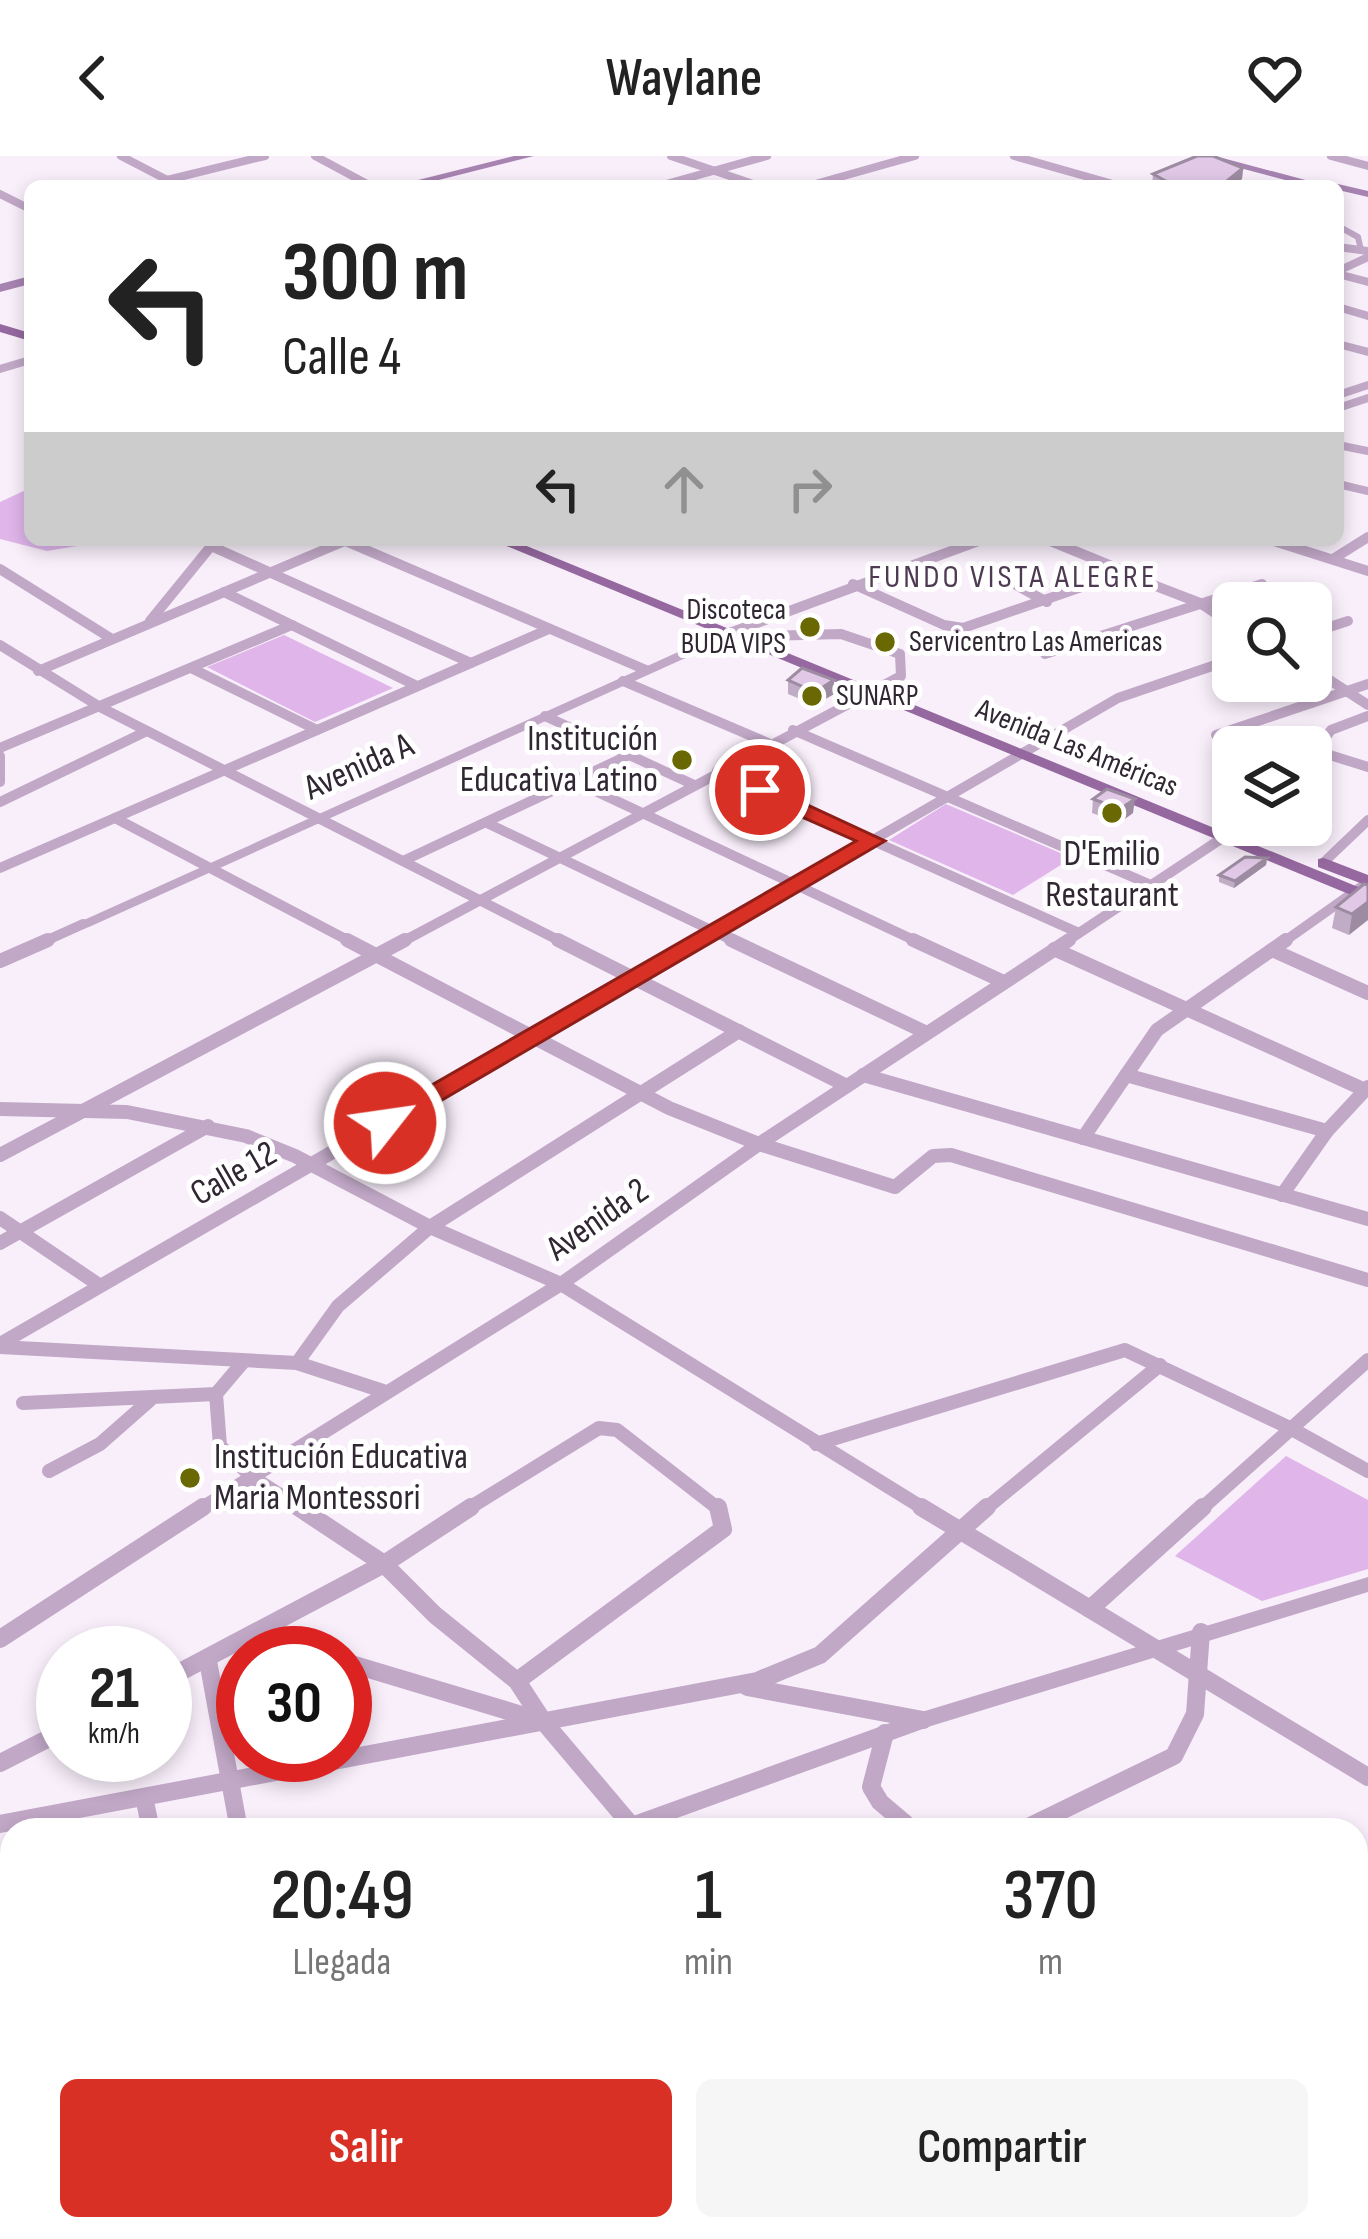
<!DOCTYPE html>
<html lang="es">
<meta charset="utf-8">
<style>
body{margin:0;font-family:"Sofia Sans Condensed",sans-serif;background:#f6f6f6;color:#222;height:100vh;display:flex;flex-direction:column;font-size:45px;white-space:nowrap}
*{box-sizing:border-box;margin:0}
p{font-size:39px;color:#767676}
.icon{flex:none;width:66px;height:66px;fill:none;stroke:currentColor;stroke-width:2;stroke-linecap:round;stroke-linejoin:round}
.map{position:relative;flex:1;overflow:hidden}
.details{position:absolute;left:0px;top:1662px;width:1368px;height:423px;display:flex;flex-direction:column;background:#fff;border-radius:36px 36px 0 0;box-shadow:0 6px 18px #0003}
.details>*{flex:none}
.guide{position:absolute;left:24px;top:24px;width:1320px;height:366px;border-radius:18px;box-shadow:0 6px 18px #0003;background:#fff;color:#222;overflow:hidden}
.controls{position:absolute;left:1212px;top:426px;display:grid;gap:24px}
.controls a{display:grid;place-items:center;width:120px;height:120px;border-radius:18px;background:#fff;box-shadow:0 6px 18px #0003;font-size:60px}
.speed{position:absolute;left:36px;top:1470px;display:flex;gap:24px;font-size:60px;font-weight:700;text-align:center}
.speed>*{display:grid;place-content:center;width:156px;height:156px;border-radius:50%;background:#fff;box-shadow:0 6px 18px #0003;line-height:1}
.speed small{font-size:30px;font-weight:400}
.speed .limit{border:18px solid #d22;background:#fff;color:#111}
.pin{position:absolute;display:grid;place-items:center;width:102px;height:102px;color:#fff;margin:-51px;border:6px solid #fff;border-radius:50%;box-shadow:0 3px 12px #0007}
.me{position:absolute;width:132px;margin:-66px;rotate:60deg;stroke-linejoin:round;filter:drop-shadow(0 0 9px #0008)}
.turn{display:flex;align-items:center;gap:42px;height:252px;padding:0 60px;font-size:54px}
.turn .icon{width:156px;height:156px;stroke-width:2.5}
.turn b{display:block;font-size:84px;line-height:102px}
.lanes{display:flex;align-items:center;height:114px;padding:0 60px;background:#0003;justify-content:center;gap:60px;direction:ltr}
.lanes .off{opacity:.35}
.eta{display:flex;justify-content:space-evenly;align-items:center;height:204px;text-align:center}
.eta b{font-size:72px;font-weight:600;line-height:84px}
.cta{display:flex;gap:24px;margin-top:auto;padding:24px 60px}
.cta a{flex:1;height:138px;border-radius:18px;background:#d93025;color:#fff;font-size:48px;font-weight:600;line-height:138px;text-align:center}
.cta a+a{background:#f6f6f6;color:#222}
header{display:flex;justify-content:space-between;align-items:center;height:156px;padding:0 60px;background:#fff;font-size:54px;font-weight:600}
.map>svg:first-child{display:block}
</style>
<header><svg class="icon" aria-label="back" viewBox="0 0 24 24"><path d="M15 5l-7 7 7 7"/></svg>Waylane<svg class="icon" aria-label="heart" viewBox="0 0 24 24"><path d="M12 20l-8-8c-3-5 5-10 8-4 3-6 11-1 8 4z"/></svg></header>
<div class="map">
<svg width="1368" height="2083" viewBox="0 0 1368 2083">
<rect width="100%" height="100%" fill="#f9effb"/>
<!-- green -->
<g fill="#dfb5ea">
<path d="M30,332v52h83l-66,11 -47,-12v-37z"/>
<path d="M284,479l109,53 -78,34 -108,-55z"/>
<path d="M946,648l126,54 -59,37 -124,-55z"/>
<path d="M1286,1300l82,44v69l-106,32 -87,-45z"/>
</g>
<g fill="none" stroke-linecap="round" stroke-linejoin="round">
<!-- pedestrian -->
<path stroke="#c1a8c7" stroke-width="6" d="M1338,70l20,11 3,13"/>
<!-- minor-far3 -->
<g stroke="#c1a8c7" stroke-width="8">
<path d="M121,0l54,28"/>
<path d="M315,0l56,30"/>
<path d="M671,0l88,30"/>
<path d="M1014,0l106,30"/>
<path d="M1331,0l37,10"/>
<path d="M167,24l98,-24"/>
<path d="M659,30l108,-30"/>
<path d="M808,30l107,-30"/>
<path d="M0,38l30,15"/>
<path d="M1338,91l30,4"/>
<path d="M1338,115l30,-14"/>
<path d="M1338,118l30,8"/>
<path d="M1338,151l30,9"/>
<path d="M1338,188l30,8"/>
<path d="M0,213l30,-9"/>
<path d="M1338,239l30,-10"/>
<path d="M1338,252l30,-10"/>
<path d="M1338,289l30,6"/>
<path d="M1338,328l30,7"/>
</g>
<!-- minor-far2 -->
<g stroke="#c1a8c7" stroke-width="10">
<path d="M343,384l303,130"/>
<path d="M1048,384l83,34"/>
<path d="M1271,384l97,31"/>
<path d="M211,390l260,117"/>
<path d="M1333,403l35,-22"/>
<path d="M0,413l112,70"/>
<path d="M996,418l51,28"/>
<path d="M853,428l91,41 19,3 159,-55 78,30 33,22"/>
<path d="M224,436l193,94"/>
<path d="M150,465l66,-81"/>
<path d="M1311,477l37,-12"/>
<path d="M727,478l254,-94"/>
<path d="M0,489l100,62 464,236"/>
<path d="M1045,498l217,-70"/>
<path d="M191,512l126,62"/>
<path d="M1311,512l57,37"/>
<path d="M38,515l309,-131"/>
<path d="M623,525l145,62"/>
<path d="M545,560l147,68"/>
<path d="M793,574l358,155"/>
<path d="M1216,579l152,-51"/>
<path d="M0,592l292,-123"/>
<path d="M1317,595l51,16"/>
<path d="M0,600v26"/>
<path d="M1311,603l20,-29 37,-14"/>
<path d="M717,615l362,162"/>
<path d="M576,626l344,161"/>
<path d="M0,646l147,-71"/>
<path d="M115,662l238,125"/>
<path d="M489,668l249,119"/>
<path d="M403,705l226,-106"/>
<path d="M1323,707l45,-43"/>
<path d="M0,712l549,-239"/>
<path d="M41,787l42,-19"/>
<path d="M400,787l501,-267 -1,-22 -59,-20 -76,2"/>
<path d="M695,787l423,-245 115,-39"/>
<path d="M1064,787l178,-118"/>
<path d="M1282,787l86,-61"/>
</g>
<!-- minor-far1 -->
<g stroke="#c1a8c7" stroke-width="14">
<path d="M347,784l322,168 90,36 136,43 38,-31 18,-1 417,125"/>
<path d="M558,784l289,146"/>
<path d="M731,784l196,93"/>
<path d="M913,784l91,42"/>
<path d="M1054,793l311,141"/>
<path d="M1272,794l96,43"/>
<path d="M0,805l48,-21"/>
<path d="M863,919l505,144"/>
<path d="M1126,919l201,56"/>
<path d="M0,953l127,3 119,24 49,20 135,71 131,57 365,226"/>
<path d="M1083,982l74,-108 129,-90"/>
<path d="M0,999l405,-215"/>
<path d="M1282,1039l45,-64 41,-44"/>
<path d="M0,1062l99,67"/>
<path d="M0,1087l208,-117"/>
<path d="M0,1188l700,-404"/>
<path d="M0,1191l297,16 86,28"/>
<path d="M244,1205l-28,33 4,52 32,31 51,33"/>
<path d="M297,1207l41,-57 92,-79 309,-196"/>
<path d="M23,1247l193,-9"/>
<path d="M816,1288l309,-94 165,78 78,43"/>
<path d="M49,1315l51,-27 50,-44"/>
<path d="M199,1354l362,-226 198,-140 310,-204"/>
<path d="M466,1354l133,-82 18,2 103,80"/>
<path d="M984,1354l176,-145"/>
<path d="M1200,1354l168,-150"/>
</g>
<!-- minor -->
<g stroke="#c1a8c7" stroke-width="18">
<path d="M298,1351l86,57 51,51 82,66 26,40 88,104"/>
<path d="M921,1351l447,270"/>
<path d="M1090,1453l113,-102"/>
<path d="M253,1478l62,19"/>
<path d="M0,1483l203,-132"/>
<path d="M208,1505l31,169"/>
<path d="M345,1506l190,57"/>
<path d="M165,1524l219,-116 87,-57"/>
<path d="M517,1525l206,-152 -5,-22"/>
<path d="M747,1531l176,33"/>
<path d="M885,1577l-14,54 9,15 33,28"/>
<path d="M0,1607l63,-32"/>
<path d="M144,1641l7,33"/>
<path d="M0,1668l757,-143 63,-26 167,-148"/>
<path d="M1022,1674l152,-74 21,-42 6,-82"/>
<path d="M0,1764l12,-5"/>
<path d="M454,2073l10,10"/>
<path d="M41,2083l14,-10"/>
<path d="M713,2083l11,-10"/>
</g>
<!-- tertiary -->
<g fill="#c1a8c7" fill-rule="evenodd">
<path d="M727,474l7,4 -2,3 -643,290 -6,2 -8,-5z"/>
<path d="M1368,1421v15l-437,134 -287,104h-37l4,-6 304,-110z"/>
<path d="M0,1788l12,2v20l-12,-2z"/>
</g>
<!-- secondary -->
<g fill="#a783b1" fill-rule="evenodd">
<path d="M514,0h20l-119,30h-21z"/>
<path d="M1195,0h20l113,30h-20z"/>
<path d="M1338,28l30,7v6l-30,-7v-4h-5z"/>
<path d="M30,120v8l-30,8v-8z"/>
</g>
<!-- primary -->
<g fill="#9568a0" fill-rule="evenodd">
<path d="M0,168l30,9v8l-30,-9z"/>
<path d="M492,384h20l856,351v11z"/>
<path d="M1324,702l44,17v11l-50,-19v-8z"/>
</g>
</g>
<!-- wall -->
<g fill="#c1acc6">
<path d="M1243,12l-1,11 -9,7 -81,-1 1,-11z"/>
<path d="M788,524l46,14 -19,11 -27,-11z"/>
<path d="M1093,643l40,14 -14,10 -27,-10z"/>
<path d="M1267,702l-1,7 -32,23 -15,-6v-7z"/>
<path d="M1368,729l-19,50 -17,-7 4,-21z"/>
</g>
<!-- shaded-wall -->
<g fill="#9d8ca1">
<path d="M1243,12l-1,11 -9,7h-11z"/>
<path d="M834,524v14l-19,11v-13z"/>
<path d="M1135,643l-2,14 -14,10 1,-14z"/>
<path d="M1267,702l-1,7 -32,23 1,-7z"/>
<path d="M1368,746v18l-19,15 3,-21z"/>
</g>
<!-- building -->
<g fill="#e0c8e6" stroke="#9d8ca1" stroke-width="3">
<path d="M1197,0h16l30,12 -21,17 -47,1 -22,-12z"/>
<path d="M802,512l32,12 -19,12 -27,-12z"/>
<path d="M1107,633l28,10 -15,10 -27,-10z"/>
<path d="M1245,701l22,1 -32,23 -16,-6z"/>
<path d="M1364,728l4,1v17l-16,12 -16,-7z"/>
</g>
<!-- route -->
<path fill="#d93025" stroke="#8d1f18" stroke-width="3" d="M760,627l125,58 -491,287h-18l-4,-5 4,-6 480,-276 -104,-46 -3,-5z"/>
<!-- markers -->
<g fill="#696803" stroke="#fff" stroke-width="4.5">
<circle cx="810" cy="471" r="12"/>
<circle cx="885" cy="486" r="12"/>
<circle cx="812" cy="540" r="12"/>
<circle cx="682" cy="604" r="12"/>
<circle cx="1112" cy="657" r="12"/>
<circle cx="190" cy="1322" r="12"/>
</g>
<g text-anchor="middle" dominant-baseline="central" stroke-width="10" stroke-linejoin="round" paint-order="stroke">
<!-- far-poi labels -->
<g font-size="30" fill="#302732" stroke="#fff" text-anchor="start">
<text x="786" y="454" text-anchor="end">Discoteca<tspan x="786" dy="34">BUDA VIPS</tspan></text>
<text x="909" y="486">Servicentro Las Americas</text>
<text x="836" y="540">SUNARP</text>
</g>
<!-- far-street labels -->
<g font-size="30" fill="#302732" stroke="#fff">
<text transform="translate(1077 592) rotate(22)">Avenida Las Américas</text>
</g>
<!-- far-neighbourhood labels -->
<g font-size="33" letter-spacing="3" fill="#4e3b53" stroke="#fff">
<text x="1013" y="421">FUNDO VISTA ALEGRE</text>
</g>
<!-- poi labels -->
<g font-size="36" fill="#302732" stroke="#fff" text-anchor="end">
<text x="658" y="583">Institución<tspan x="658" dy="41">Educativa Latino</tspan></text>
<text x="1112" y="698" text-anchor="middle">D'Emilio<tspan x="1112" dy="41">Restaurant</tspan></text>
<text x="214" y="1301" text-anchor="start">Institución Educativa<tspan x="214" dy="41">Maria Montessori</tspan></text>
</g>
<!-- street labels -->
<g font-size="36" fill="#302732" stroke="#fff">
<text transform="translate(359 611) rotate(-24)">Avenida A</text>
<text transform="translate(234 1018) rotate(-30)">Calle 12</text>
<text transform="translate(598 1064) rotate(-35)">Avenida 2</text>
</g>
</g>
</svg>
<div class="controls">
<a><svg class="icon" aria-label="search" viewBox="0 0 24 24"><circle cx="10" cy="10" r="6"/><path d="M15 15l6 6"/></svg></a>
<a><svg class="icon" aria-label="layers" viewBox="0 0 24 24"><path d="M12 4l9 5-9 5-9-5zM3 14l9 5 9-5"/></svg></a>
</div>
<div class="speed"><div>21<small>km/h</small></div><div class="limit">30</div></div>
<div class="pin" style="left:760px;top:634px;background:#d93025"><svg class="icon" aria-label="arrive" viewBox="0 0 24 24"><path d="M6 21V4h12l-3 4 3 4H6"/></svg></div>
<svg class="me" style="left:385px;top:967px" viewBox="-20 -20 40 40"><circle r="17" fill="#d93025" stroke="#fff" stroke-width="3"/><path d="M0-11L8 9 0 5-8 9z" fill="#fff"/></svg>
<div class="guide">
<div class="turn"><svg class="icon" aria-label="left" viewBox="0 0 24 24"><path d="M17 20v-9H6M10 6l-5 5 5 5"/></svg><div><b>300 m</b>Calle 4</div></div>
<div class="lanes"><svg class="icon" aria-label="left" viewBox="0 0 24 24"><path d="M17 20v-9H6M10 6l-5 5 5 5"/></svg><svg class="icon off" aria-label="ahead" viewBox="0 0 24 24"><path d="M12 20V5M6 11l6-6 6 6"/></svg><svg class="icon off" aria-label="right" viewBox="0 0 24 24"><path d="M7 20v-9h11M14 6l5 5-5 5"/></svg></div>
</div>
<section class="details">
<div class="eta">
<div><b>20:49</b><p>Llegada</p></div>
<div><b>1</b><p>min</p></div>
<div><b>370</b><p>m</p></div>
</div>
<div class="cta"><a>Salir</a><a>Compartir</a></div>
</section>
</div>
